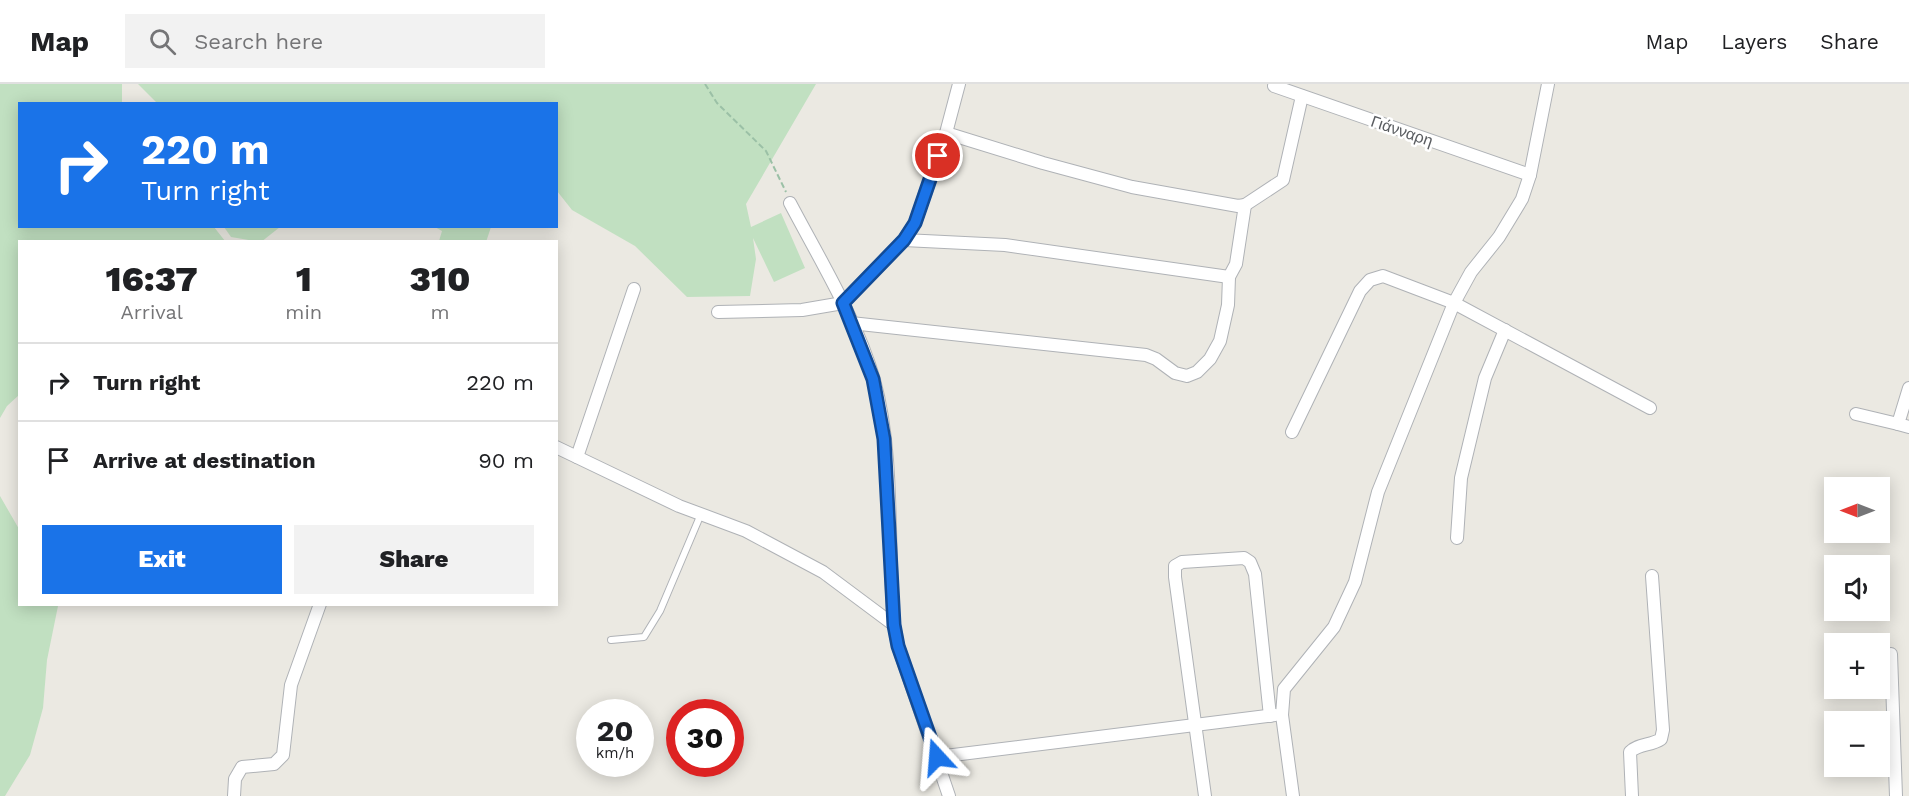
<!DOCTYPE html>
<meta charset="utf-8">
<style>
body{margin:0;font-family:"Work Sans",sans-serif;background:#f2f2f2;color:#202124;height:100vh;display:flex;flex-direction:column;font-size:22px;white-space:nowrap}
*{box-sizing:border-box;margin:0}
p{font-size:20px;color:#757577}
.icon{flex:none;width:33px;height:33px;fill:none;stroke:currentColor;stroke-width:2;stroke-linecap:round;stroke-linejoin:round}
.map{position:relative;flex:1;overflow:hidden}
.drawer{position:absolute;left:18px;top:156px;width:540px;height:366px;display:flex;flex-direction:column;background:#fff;border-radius:0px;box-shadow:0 3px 15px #0003}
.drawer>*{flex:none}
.banner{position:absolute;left:18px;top:18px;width:540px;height:126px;border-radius:0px;box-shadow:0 3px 15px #0003;background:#1a73e8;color:#fff;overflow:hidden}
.needle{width:39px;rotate:270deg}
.controls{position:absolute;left:1824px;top:393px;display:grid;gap:12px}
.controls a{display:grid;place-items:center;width:66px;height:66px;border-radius:0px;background:#fff;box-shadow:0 3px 15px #0003;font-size:30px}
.speed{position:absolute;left:576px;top:615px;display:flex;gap:12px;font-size:30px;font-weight:700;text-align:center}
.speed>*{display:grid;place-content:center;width:78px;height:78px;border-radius:50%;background:#fff;box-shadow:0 3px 15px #0003;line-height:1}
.speed small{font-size:15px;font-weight:400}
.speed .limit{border:9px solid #d22;background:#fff;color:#111}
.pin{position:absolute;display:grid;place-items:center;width:51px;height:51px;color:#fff;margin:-26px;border:3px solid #fff;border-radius:50%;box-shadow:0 2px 6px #0007}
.me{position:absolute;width:66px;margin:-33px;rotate:341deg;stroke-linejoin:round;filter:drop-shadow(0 0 4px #0008)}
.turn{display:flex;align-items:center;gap:21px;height:126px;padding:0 24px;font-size:27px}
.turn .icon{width:78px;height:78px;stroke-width:2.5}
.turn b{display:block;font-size:42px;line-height:51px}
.eta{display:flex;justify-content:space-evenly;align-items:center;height:102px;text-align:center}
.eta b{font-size:36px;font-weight:800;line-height:42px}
.cta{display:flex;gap:12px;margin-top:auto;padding:12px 24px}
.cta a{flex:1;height:69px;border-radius:0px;background:#1a73e8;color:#fff;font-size:24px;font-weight:800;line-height:69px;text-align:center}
.cta a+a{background:#f2f2f2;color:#202124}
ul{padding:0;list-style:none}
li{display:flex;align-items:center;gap:18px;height:78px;padding:0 24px;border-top:2px solid #e0e0e0}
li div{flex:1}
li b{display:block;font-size:22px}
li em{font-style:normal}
header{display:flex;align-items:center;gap:36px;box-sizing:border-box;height:84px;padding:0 30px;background:#fff;border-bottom:2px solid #e0e0e0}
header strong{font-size:28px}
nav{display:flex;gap:33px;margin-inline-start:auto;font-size:21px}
.search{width:420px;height:54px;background:#f2f2f2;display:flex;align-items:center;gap:15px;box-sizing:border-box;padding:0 21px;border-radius:0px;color:#757577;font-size:22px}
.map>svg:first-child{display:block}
</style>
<header>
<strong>Map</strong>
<div class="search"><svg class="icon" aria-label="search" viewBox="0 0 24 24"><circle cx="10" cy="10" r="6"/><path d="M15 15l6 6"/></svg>Search here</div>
<nav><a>Map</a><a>Layers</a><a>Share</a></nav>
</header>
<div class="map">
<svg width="1909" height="712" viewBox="0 0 1909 712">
<rect width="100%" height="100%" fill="#ebe9e2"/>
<!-- green -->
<g fill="#c1e0c1">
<path d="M0,0h122v19l-102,1v122l194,1 11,14 -205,1 -1,153 -12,11 -7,12z"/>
<path d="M138,0h678l-70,120 5,23 30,-14 24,55 -31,14 -21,-44 3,21 -6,37 -63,1 -52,-51 -63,-36 -15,-19 -1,-87h-398z"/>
<path d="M224,143h56l-19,15 -30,-5z"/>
<path d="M435,143h56l-5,15 -47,-1 3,-10z"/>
<path d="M0,412l19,33 1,75 38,2 -11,54 -4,48 -13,47 -25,41h-5z"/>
</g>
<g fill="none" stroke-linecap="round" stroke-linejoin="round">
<defs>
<path id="lane" d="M611,556l33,-3 16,-26 41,-97"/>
<g id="street">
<path d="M1274,2l256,89"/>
<path d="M946,49l97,30 89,24 106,19 7,-1 38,-25 19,-84"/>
<path d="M790,119c29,55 67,117 84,177 21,76 13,165 20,245l4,21 51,150"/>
<path d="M904,156l101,5 224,32"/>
<path d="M718,228l84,-2 41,-7 61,-63 11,-17 31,-90 13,-49"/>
<path d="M851,239l295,32 10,4 19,14 12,3 10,-4 13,-13 10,-18 8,-36 1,-28 7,-13 9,-59"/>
<path d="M1909,304l-11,36 11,3"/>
<path d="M1856,330l42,10"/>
<path d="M1292,348l68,-141 10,-11 13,-4 71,27 196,105"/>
<path d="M556,363l123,59 67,25 77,41 71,53"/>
<path d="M577,373l57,-168"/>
<path d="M1457,454l4,-60 24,-100 20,-48"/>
<path d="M1891,570l5,142"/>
<path d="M937,673l338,-42"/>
<path d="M234,712l1,-17 7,-12 32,-3 9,-9 8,-70 29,-81"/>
<path d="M1205,712l-30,-219v-11l7,-4 62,-4 6,4 5,12 15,142"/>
<path d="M1293,712l-11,-81 2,-26 50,-62 21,-45 23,-90 76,-189 17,-31 28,-35 23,-38 8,-24 18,-91"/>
<path d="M1632,712l-2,-44c9,-9 21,-6 31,-13l2,-9 -11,-154"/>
</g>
</defs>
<!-- lane casing -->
<use href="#lane" stroke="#afb2b6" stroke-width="8"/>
<!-- street casing -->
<use href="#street" stroke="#afb2b6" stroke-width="14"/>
<!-- path -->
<path stroke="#9bc0a6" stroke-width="2" stroke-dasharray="6 3" stroke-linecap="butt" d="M705,0l12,19 49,48 20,41"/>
<!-- lane -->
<use href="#lane" stroke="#fff" stroke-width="6"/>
<!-- street -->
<use href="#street" stroke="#fff" stroke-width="12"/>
</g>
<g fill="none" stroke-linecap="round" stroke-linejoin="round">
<defs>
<path id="route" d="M937,673l-39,-111 -4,-21 -10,-186 -11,-60 -30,-76 61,-63 11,-17 23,-67"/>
</defs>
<!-- route casing -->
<use href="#route" stroke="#114b97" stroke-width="15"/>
<!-- route -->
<use href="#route" stroke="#1a73e8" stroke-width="10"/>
</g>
<g text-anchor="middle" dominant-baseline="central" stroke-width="5" stroke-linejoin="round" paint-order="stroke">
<!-- street labels -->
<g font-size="16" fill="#5a5d61" stroke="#fff">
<text transform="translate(1402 47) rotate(19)">Γιάνναρη</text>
</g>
</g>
</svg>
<div class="controls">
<a><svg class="needle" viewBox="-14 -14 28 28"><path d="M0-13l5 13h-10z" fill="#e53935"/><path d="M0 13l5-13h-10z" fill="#757577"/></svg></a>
<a><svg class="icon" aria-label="sound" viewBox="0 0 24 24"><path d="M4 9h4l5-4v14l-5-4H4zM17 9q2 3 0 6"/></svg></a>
<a>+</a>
<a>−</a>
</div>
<div class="speed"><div>20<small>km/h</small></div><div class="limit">30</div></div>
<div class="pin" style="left:938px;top:72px;background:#d93025"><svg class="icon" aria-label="arrive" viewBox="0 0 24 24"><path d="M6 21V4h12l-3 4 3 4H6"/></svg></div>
<svg class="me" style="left:937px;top:673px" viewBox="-20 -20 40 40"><path d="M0-17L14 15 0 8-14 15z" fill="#1a73e8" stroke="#fff" stroke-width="4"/></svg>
<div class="banner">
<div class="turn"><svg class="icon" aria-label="right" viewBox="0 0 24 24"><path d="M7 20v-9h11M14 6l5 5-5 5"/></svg><div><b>220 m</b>Turn right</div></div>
</div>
<section class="drawer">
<div class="eta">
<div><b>16:37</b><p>Arrival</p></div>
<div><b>1</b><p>min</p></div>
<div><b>310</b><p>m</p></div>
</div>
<ul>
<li><svg class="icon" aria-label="right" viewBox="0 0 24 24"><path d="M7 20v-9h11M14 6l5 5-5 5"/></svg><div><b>Turn right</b></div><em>220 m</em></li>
<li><svg class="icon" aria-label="arrive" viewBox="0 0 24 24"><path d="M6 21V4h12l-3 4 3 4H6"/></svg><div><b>Arrive at destination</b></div><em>90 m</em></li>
</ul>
<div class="cta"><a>Exit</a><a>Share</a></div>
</section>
</div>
